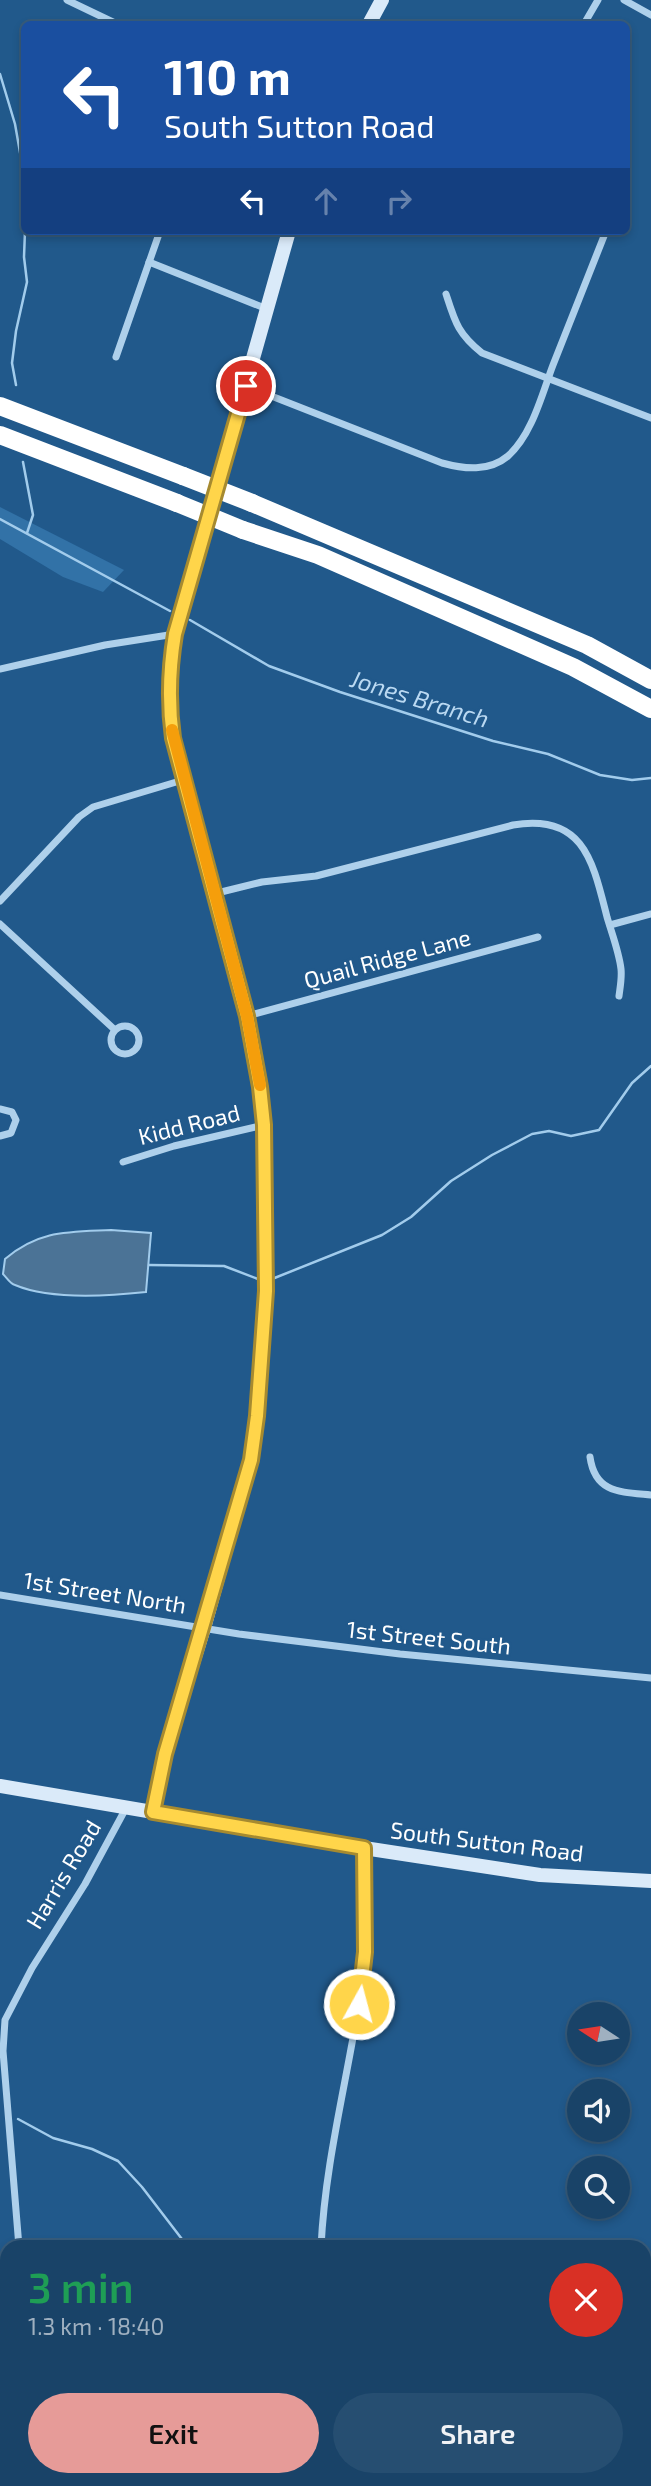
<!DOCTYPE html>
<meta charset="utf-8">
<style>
body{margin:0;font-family:"Exo 2",sans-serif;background:#264e71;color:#f1f3f6;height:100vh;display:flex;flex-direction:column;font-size:26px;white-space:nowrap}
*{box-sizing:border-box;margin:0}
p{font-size:23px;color:#9fb0c0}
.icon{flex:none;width:38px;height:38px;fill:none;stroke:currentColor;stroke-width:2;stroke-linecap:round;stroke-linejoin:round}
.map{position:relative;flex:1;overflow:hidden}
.panel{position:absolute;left:0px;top:2240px;width:651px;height:247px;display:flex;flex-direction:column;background:#194368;border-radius:21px 21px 0 0;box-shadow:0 4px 10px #0003,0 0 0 2px #375c7c}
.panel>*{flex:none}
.guide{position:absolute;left:21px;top:21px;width:609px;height:214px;border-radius:10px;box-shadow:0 4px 10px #0003,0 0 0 2px #375c7c;background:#1a4fa0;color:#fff;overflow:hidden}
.needle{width:46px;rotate:282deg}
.tools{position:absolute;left:567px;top:2002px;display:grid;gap:14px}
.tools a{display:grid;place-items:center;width:63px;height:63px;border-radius:50%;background:#194368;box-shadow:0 4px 10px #0003,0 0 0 2px #375c7c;font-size:35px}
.pin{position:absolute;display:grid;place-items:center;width:60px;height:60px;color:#fff;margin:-30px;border:4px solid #fff;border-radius:50%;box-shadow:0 2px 7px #0007}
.me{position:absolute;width:77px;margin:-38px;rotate:7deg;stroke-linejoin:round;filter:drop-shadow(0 0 5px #0008)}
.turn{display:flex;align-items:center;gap:24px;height:147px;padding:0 28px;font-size:32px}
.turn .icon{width:91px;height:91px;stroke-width:2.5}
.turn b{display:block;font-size:49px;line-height:60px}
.lanes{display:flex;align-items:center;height:66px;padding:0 28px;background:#0003;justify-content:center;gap:35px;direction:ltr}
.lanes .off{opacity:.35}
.round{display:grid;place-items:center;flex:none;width:74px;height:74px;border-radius:37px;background:#264e71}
.head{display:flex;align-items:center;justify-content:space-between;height:119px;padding:0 28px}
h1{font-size:42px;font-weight:600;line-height:52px;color:#1e9e55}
.action{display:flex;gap:14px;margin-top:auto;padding:14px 28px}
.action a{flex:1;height:80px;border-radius:42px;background:#e69b98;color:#111;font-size:28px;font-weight:600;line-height:80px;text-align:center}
.action a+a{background:#264e71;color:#f1f3f6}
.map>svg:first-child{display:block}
</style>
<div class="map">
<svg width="651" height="2486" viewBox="0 0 651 2486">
<rect width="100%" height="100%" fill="#21598b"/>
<!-- green -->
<path fill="#3272a7" d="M0,507l124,63 -21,22 -40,-15 -63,-38z"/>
<!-- water -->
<path fill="#4b7396" stroke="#a2ccec" stroke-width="2" d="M111,1230l40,3 -5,59c-37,4 -96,8 -131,-7 -5,-1 -8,-7 -12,-11l2,-15c34,-29 63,-27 106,-29z"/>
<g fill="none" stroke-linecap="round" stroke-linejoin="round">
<!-- stream -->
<g stroke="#a2ccec" stroke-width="2.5">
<path d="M0,74l15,50 9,51"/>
<path d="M16,385l-4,-22 4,-32 11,-49 -3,-25 1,-26"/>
<path d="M23,462l10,53 -6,18"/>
<path d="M0,519l170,92"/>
<path d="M190,620l79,46 71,26 153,49 55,13 52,21 32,5 19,-2"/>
<path d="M149,1265l75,1 34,13"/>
<path d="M272,1279l110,-44 29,-18 40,-36 41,-26 40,-21 17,-3 22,5 28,-6 33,-47 19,-17"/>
<path d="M18,2119l35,19 39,11 26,12 24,26 46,60"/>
<path d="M167,2486l2,-6"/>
</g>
<!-- street -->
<g stroke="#aed0eb" stroke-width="7">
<path d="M67,0l50,24"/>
<path d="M624,0l27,15"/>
<path d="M584,24l14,-24"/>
<path d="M149,262l118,47"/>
<path d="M446,294c9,28 12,40 36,59l169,65"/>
<path d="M116,357l44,-126"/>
<path d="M246,386l196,77c22,6 47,9 66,-7 24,-21 34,-62 45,-91 18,-45 35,-89 53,-134"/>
<path d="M0,669l105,-24 70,-11"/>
<path d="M213,894l49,-12 54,-6 197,-51c71,-12 80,37 94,92 5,17 12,35 14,52 1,9 -1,19 -2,27"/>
<path d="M0,901l79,-84 14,-10 90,-27"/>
<path d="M0,924l115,106"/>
<path d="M610,925l41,-11"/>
<path d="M247,1016l291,-79"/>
<circle cx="125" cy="1040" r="14"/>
<path d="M0,1109l12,3 4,8 -5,13 -11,3"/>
<path d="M123,1162l51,-16 90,-21"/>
<path d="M590,1457c5,36 30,35 61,38"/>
<path d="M0,1595l239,39 161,20 251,24"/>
<path d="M19,2247l-16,-196 2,-31 27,-52 53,-84 41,-76"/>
<path d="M321,2247c4,-83 25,-162 38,-244 8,-51 4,-103 5,-155"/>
<path d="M382,2480l16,6"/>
<path d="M406,2486l10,-5"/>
</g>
<!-- secondary -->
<g stroke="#daeaf9" stroke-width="14">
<path d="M369,24l13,-24"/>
<path d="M0,1786l364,62 176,27 111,6"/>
<path d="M153,1812l12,-59 39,-125 47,-169 5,-36 10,-132 -2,-166 -4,-38 -13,-71 -75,-278c-4,-36 -3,-68 3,-104l114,-403"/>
</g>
<!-- highway -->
<g stroke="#fff" stroke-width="18">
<path d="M0,406l183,70"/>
<path d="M0,435l177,68"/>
<path d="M252,503l335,142 64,35"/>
<path d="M243,530l75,25 255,112 78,42"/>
</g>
<!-- highway-bridge -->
<g stroke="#fff" stroke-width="18">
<path d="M183,476l69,27"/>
<path d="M177,503l66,27"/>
</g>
</g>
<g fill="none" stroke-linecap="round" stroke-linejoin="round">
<defs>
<path id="route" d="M246,386l-71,248c-6,36 -7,68 -2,104l74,278 13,71 4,38 2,166 -9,125 -6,44 -86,294 -12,58 211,36 1,104 -6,52"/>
</defs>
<!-- route casing -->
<use href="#route" stroke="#a68a30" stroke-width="18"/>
<!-- route -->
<use href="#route" stroke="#ffd54a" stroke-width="12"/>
<!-- slow -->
<path stroke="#f59e0b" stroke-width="12" d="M172,730l75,286 13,69"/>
</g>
<g text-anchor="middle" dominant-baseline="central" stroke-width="5" stroke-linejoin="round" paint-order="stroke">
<!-- street labels -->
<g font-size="23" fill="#fff" stroke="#21598b">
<text transform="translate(387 958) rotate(-15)">Quail Ridge Lane</text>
<text transform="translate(189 1124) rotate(-14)">Kidd Road</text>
<text transform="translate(105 1592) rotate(9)">1st Street North</text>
<text transform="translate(429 1637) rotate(6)">1st Street South</text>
<text transform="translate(487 1841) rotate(7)">South Sutton Road</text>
<text transform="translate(63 1874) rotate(-59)">Harris Road</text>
</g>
<!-- water labels -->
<g font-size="24" font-style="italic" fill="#bad9f2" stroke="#21598b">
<text transform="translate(420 698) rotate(17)">Jones Branch</text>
</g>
</g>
</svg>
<div class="tools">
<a><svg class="needle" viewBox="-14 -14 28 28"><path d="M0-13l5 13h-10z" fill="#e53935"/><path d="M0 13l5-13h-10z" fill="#9fb0c0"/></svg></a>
<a><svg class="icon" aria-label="sound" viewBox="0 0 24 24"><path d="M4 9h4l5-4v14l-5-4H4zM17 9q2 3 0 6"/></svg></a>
<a><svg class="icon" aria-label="search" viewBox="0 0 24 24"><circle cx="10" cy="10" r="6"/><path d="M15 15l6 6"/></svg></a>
</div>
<div class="pin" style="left:246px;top:386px;background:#d93025"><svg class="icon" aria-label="arrive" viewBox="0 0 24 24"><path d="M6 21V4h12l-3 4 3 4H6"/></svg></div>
<svg class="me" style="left:359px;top:2004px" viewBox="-20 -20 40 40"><circle r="17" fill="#ffd54a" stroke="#fff" stroke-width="3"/><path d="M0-11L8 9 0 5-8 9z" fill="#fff"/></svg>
<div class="guide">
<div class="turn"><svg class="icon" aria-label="left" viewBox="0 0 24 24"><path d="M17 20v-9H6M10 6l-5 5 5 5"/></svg><div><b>110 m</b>South Sutton Road</div></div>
<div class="lanes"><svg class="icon" aria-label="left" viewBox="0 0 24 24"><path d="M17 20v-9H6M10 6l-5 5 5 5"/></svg><svg class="icon off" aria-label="ahead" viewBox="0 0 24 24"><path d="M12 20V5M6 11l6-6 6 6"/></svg><svg class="icon off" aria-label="right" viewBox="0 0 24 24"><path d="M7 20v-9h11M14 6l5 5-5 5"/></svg></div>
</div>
<section class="panel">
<div class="head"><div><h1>3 min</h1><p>1.3 km · 18:40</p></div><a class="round" style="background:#d93025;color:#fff"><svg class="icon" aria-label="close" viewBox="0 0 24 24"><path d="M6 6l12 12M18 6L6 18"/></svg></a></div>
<div class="action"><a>Exit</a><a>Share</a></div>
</section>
</div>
